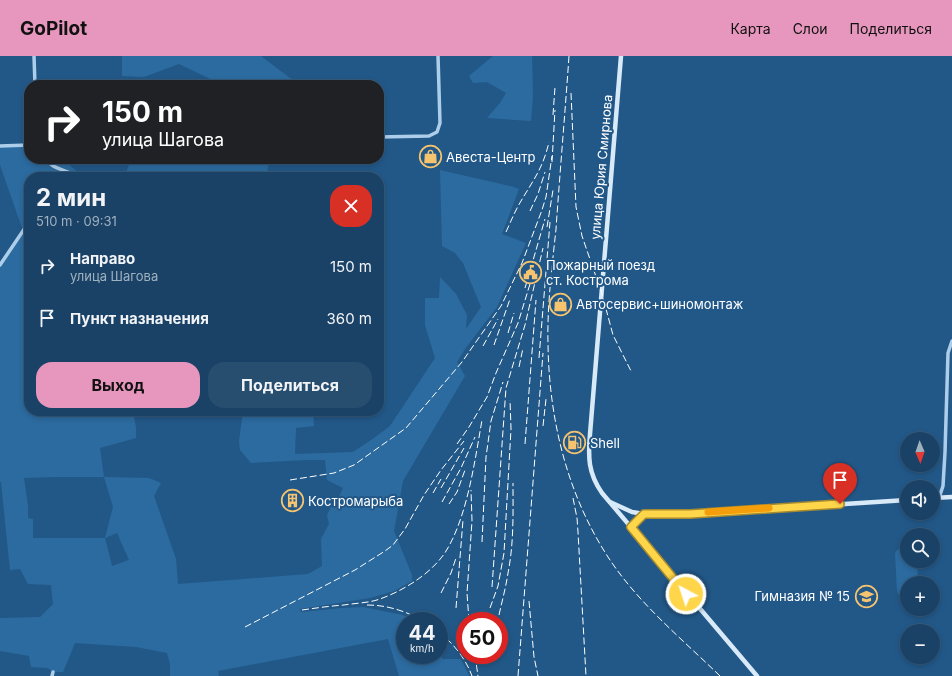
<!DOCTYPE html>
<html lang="ru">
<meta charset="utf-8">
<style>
body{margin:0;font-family:Inter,sans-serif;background:#274d6f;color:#f1f3f6;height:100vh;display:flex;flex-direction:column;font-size:15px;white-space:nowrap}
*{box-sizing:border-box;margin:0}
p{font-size:13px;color:#9fb0bf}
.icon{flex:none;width:22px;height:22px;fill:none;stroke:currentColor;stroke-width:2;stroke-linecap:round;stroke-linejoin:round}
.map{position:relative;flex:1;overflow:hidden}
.panel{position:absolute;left:24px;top:116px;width:360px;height:244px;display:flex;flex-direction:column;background:#1a4266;border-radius:16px;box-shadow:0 2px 6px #0003,0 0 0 1px #385b7a}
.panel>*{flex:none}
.hud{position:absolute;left:24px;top:24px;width:360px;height:84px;border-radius:16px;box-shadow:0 2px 6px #0003,0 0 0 1px #385b7a;background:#202124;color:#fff;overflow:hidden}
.needle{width:26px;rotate:178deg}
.buttons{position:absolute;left:900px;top:376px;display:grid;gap:8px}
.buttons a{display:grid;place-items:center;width:40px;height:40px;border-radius:50%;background:#1a4266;box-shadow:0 2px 6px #0003,0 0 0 1px #385b7a;font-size:20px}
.speed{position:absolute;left:396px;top:556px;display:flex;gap:8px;font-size:20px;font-weight:700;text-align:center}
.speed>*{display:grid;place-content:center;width:52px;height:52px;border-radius:50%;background:#1a4266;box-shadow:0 2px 6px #0003,0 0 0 1px #385b7a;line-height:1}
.speed small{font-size:10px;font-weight:400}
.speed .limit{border:6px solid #d22;background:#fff;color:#111}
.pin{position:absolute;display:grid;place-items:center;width:34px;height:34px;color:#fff;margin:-41px -17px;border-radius:50% 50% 50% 0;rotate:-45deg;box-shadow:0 0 4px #0007}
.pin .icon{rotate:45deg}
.me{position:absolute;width:44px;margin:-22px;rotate:320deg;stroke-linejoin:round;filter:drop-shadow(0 0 3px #0008)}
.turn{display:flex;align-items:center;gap:14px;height:84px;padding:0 12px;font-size:18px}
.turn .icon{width:52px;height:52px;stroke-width:2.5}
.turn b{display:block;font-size:28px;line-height:34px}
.round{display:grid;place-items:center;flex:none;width:42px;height:42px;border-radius:16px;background:#274d6f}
.headline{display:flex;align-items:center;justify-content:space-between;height:68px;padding:0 12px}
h1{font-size:24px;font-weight:700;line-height:30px}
.action{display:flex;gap:8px;margin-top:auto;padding:8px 12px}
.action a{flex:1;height:46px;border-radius:16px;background:#e797bd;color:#111;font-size:16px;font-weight:700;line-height:46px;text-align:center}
.action a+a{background:#274d6f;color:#f1f3f6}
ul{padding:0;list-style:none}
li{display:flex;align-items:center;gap:12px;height:52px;padding:0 12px}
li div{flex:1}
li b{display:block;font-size:15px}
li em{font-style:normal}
header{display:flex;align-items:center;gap:24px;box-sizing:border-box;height:56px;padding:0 20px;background:#e797bd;color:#111}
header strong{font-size:19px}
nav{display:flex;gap:22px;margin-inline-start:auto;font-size:14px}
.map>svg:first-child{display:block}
</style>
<header>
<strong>GoPilot</strong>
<nav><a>Карта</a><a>Слои</a><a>Поделиться</a></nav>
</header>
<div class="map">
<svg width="952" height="620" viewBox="0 0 952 620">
<rect width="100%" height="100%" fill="#225888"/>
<!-- green -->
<g fill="#2c6ba0" fill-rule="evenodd">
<path d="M122,0h139l29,22 15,7h-82l-44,-21 -35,13 -22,-1z"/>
<path d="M493,0h39l1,40 -2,25 -44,-3 13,-15 6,-10 -19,-11 -14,1 -4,-7z"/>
<path d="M29,89v14h37v3l15,13 45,-2 5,-14h139l-4,18h-237v234h104l3,17v10l-36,10 4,29 45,1 12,5 -7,13 22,63 2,25 130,-10 14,-8 -1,-27 8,-15 -2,-9 5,-10 5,-4 6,-13 -16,-8 -2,-20h-19l-55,3 -11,-13 -1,-9 4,-30h70l1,15 -18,2 -1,26 58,-2 21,-14 16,-12 45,-68 -10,-33v-27h14l1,-21 16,17 11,21 -1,14 15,-22 -18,-44 -8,-10 -13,-7 -2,-76 74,17 5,2 -17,45 24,9 -29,64 -32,42 -8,13 8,14 -62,105 -9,50 18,44v6l-18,10 -24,7 -70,11 1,3 41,-4 21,-1 40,8 12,6h-10v34h34v-4l4,8h18l8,17h-70l-11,-37 -170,32 1,5h-49v-12l-3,-11 -31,-6 -61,-4 -12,29h-10l-5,-4 -17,-1 -2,-11 -29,-5v-33l40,-1 13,-13 -2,-19 -23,-1 -8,-15 -10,1 -9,-88h-1v-217l23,-34 -23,-66v-19zM53,421h51l9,30 -8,31h-72v-19l-5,-1v-12l-4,-28zM117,477l12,27 -17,6 -7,-28z"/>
<path d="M902,491h5v14h10l1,22h-11v15l-8,-3 -2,-4 -2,-37 1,-3z"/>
</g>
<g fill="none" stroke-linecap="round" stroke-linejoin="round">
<!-- street -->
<g stroke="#adceea" stroke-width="3.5">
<path d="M34,0l1,29"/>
<path d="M379,81l50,-1 8,-4 3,-9 -2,-67"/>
<path d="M0,90l29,-1"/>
<path d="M47,103c5,11 17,9 26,16v2"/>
<path d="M0,209l29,-43"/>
<path d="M939,442l4,-12 2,-34 3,-99 4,-12"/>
<path d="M52,620l1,-4"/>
</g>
<!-- secondary -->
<g stroke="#d8e9f8" stroke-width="4.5">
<path d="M621,0l-31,378c-2,23 -2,39 12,59l155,183"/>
<path d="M933,442l19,-1"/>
<path d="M610,446l22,10 12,2h46l217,-14"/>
<path d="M631,471l13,-13"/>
</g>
<!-- rail -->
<g stroke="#fff" stroke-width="1" stroke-dasharray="7 3" stroke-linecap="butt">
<path d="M569,0c-4,58 -9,115 -13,173 -4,38 -9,77 -8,115 1,75 19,150 60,213 30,46 73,81 112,119"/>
<path d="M571,37l5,114 6,29 20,58 11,41 19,38"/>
<path d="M553,59l2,-28"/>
<path d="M552,106l3,-52"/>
<path d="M530,155l8,-17 7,-22"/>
<path d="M547,171l6,-37"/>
<path d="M506,176c5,-11 9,-21 15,-31 13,-22 22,-33 28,-59"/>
<path d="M525,232l20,-69"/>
<path d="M508,277l6,-20"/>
<path d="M494,289l16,-46"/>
<path d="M483,290l15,-27"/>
<path d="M539,302l11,-136"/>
<path d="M519,311l4,-19"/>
<path d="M543,370l3,-27"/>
<path d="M457,388l12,-17 18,-30 9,-24 22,-50 12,-39"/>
<path d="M525,388l11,-144"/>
<path d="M290,424l44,-7 20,-8 52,-37 56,-66 39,-56 21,-43 20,-53 4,-13 6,-41"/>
<path d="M441,432l23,-40"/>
<path d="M433,437l8,-14"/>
<path d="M573,442l4,20 1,14 8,144"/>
<path d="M442,446l19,-34 14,-31"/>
<path d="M449,448l8,-12 8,-22"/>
<path d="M482,486l4,-85 5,-36 12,-39"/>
<path d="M492,531l14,-199 19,-63 18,-77"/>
<path d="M441,537l10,-20 5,-15"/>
<path d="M529,545l5,56 4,19"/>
<path d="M367,549c20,0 39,6 56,16"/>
<path d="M456,552l7,-88"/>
<path d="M490,552l8,-22 6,-33 7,-124 -1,-29"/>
<path d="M302,554c14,-2 28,-4 42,-5 12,-2 25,-2 36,-6 25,-9 56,-28 69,-53 19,-35 26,-86 33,-126"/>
<path d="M499,559c3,-14 7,-28 9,-42 6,-30 5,-61 5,-90"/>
<path d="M469,565l-2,-28 5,-72 -1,-31"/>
<path d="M245,571l110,-57 30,-19 8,-6 12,-16 19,-34 17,-25 23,-29"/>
<path d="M439,576c14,11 27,27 33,44"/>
<path d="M475,599l3,21"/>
<path d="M518,620l25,-323"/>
</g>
</g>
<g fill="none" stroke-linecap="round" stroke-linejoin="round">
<defs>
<path id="route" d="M686,538l-55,-67 13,-13h46l150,-10"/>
</defs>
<!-- route casing -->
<use href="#route" stroke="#a68a30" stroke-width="10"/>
<!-- route -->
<use href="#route" stroke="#ffd54a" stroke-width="7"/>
<!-- slow -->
<path stroke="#f59e0b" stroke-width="7" d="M708,456l61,-4"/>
</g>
<!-- icons -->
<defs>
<symbol id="shop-ring" viewBox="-11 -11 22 22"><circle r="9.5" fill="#225888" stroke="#f6c36f" stroke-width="1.5"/><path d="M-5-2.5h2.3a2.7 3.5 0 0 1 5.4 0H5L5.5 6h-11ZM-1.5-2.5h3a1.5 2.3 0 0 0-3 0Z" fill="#f6c36f"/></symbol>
<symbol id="civic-ring" viewBox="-11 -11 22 22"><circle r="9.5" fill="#225888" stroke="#f6c36f" stroke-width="1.5"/><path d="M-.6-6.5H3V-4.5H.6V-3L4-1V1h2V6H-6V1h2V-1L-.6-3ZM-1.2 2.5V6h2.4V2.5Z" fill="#f6c36f"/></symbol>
<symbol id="fuel-ring" viewBox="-11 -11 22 22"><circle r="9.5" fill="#225888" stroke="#f6c36f" stroke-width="1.5"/><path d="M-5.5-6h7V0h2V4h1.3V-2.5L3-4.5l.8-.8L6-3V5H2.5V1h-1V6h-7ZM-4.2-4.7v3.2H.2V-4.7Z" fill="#f6c36f"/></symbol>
<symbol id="building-ring" viewBox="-11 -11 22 22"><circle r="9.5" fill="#225888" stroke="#f6c36f" stroke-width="1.5"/><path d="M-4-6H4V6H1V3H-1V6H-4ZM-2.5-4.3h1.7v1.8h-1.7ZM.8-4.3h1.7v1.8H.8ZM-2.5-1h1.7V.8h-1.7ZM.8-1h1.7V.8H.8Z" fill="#f6c36f"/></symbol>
<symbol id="school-ring" viewBox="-11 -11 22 22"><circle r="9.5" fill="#225888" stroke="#f6c36f" stroke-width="1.5"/><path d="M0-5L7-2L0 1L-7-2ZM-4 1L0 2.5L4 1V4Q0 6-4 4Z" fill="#f6c36f"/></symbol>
</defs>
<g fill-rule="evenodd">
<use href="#shop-ring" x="418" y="88" width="25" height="25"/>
<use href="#civic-ring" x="518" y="204" width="25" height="25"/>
<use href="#shop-ring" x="548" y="236" width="25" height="25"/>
<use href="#fuel-ring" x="562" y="374" width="25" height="25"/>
<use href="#building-ring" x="280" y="432" width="25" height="25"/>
<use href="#school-ring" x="854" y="528" width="25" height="25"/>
</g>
<g text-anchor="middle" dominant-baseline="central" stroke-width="4" stroke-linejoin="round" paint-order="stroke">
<!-- poi labels -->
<g font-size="13" fill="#fff" stroke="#225888" text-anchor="start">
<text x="446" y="101">Авеста-Центр</text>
<text x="546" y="209">Пожарный поезд<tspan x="546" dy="15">ст. Кострома</tspan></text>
<text x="576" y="248">Автосервис+шиномонтаж</text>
<text x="590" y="387">Shell</text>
<text x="308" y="445">Костромарыба</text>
<text x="850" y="540" text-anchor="end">Гимназия № 15</text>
</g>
<!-- street labels -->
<g font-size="13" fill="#fff" stroke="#225888">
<text transform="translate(601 111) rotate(-85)">улица Юрия Смирнова</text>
</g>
</g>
</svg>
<div class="buttons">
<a><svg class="needle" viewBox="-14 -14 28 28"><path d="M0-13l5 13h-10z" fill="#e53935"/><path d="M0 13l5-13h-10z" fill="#9fb0bf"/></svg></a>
<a><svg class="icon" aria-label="sound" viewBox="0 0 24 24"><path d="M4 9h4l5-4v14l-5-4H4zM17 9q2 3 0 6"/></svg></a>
<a><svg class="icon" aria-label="search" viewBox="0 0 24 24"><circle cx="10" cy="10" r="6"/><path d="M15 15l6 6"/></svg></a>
<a>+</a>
<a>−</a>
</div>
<div class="speed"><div>44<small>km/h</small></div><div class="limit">50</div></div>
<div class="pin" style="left:840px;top:448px;background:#d93025"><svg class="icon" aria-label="arrive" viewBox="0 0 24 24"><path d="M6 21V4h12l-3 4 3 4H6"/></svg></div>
<svg class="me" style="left:686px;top:538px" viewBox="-20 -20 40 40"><circle r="17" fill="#ffd54a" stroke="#fff" stroke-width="3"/><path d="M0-11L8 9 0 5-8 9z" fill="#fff"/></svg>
<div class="hud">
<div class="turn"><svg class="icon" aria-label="right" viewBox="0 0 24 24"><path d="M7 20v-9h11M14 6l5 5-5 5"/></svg><div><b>150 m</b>улица Шагова</div></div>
</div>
<section class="panel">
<div class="headline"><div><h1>2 мин</h1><p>510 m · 09:31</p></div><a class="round" style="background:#d93025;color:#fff"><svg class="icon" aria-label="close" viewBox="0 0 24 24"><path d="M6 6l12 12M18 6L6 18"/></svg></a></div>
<ul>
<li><svg class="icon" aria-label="right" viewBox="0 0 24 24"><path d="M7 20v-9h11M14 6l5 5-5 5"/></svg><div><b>Направо</b><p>улица Шагова</p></div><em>150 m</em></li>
<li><svg class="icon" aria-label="arrive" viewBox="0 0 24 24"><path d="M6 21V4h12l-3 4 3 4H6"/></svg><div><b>Пункт назначения</b></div><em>360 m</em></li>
</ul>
<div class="action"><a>Выход</a><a>Поделиться</a></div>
</section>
</div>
